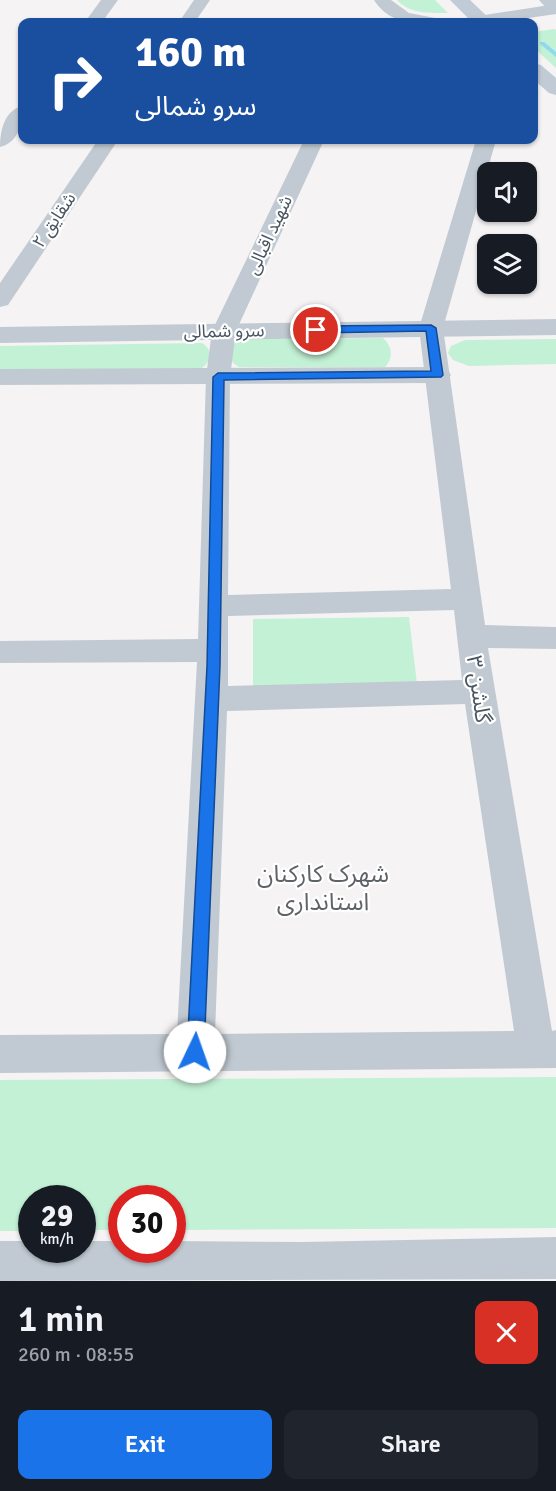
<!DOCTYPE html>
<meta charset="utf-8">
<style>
body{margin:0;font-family:Signika,"Noto Sans Arabic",sans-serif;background:#20242c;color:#f1f3f6;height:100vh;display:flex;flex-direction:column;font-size:22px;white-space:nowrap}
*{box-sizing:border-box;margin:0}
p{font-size:20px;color:#9ea1a6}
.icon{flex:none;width:33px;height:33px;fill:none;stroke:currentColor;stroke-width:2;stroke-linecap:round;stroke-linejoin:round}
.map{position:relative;height:1281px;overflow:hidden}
.panel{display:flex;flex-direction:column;background:#171b24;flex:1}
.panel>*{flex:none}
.top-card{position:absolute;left:18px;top:18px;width:520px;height:126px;border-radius:12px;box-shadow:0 2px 4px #0004;background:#1a4fa0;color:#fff;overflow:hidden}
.fabs{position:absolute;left:477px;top:162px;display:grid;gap:12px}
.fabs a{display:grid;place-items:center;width:60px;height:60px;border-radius:12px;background:#171b24;box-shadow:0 2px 4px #0004;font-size:30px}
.speed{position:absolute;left:18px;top:1185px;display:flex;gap:12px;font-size:30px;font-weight:700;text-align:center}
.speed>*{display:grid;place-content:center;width:78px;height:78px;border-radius:50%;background:#171b24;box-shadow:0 2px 4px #0004;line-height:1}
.speed small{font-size:15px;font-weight:400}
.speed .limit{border:9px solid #d22;background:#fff;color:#111}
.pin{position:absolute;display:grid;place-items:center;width:51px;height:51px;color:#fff;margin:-26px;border:3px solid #fff;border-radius:50%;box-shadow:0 2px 6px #0007}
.me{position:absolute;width:66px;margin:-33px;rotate:3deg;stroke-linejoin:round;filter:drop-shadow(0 0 4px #0008)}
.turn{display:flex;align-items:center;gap:21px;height:126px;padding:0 18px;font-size:27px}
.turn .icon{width:78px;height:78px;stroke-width:2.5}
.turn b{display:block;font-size:42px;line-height:51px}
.round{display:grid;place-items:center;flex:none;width:63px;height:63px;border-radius:12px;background:#20242c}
.overview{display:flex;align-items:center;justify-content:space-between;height:102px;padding:0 18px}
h1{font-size:36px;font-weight:600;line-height:45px}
.cta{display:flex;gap:12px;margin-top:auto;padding:12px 18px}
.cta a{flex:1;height:69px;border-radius:12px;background:#1a73e8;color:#fff;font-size:24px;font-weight:600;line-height:69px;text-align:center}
.cta a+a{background:#20242c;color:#f1f3f6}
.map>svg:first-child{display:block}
</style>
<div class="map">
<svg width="556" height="1281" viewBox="0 0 556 1281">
<rect width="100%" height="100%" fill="#f5f3f3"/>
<!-- green -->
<g fill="#c3f1d5">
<path d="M397,0h38l13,13c-18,0 -38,1 -51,-13z"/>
<path d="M554,29l2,1v38l-22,-20v-16z"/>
<path d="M383,338c9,8 11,20 2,29h-146c-13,-6 -10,-20 0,-28z"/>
<path d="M556,339v25l-87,2 -16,-6 -5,-7 3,-7 14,-6z"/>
<path d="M202,343c12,8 10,19 -3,27l-199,2v-26z"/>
<path d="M409,617l8,67 -164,3v-68z"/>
<path d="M556,1077v151l-383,2 -1,-32h-50l-1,32h-38l-1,-32h-50l-1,33h-31v-151z"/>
</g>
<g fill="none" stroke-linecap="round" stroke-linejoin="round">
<!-- stream -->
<path fill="#90daee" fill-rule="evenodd" d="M540,42h4l12,10v5l-16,-13z"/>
<!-- minor -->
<g fill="#c1cad2" fill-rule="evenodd">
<path d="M101,0h17l-16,22h-17z"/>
<path d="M194,0h16l-15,22h-16z"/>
<path d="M374,0h17l18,13 26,5 3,4c-26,3 -49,1 -64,-22z"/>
<path d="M556,4v10l-54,8h-39l3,-4 6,-1z"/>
<path d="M22,106c2,16 -4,37 -22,41 0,-16 4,-36 22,-41z"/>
<path d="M98,140h20l-110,165 -8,2v-24z"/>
<path d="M304,140h20l-88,191 -6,46 -2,218 223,-6 -32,-261 57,-188h20l-53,188 42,297 71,2v22l-68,-1 64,383 4,-1v38l-556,5v-38l177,-1 20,-372 -197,1v-22l198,-2 8,-262 6,-46zM454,610l8,70 -234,6v-70zM465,704l49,327 -299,3 12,-323z"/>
<path d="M556,1237v42l-556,2v-40h32v9h50v-9h40v9h50v-9l130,1z"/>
</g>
<!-- tertiary -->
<g fill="#c1cad2" fill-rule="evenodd">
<path d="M556,319v16l-556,8v-16z"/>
<path d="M437,367l10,2 4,6 -4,6 -10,2 -437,2v-16z"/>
</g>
<!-- secondary -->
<g fill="#c1cbd6" fill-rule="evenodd">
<path d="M450,0h20l23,22h-21z"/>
<path d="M539,0h17v13l-7,-2z"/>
<path d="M534,63l7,2 15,13v17l-7,-2 -15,-13z"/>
</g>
</g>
<!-- route -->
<path fill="#1a73e8" stroke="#114b97" stroke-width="1.5" d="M431,325l5,3 7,47 -2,2 -217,3 -4,286 -16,386 -3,6 -6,3 -6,-3 -2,-6 20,-386 6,-289 5,-4 213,-2 -5,-40 -110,2 -5,-3 5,-4z"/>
<g text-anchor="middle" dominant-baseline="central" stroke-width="4.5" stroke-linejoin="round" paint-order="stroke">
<!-- far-street labels -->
<g font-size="18" fill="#4a5661" stroke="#fff">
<text transform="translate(54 220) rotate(-56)">شقایق ۲</text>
<text transform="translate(269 235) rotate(-65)">شهید اقبالی</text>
<text transform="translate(224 331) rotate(-1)">سرو شمالی</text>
</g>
<!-- street labels -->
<g font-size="22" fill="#4a5661" stroke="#fff">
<text transform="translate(479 689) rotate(82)">گلشن ۳</text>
</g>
<!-- neighbourhood labels -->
<g font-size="24" fill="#5f6368" stroke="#fff">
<text x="323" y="874">شهرک کارکنان<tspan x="323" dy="28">استانداری</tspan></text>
</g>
</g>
</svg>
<div class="fabs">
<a><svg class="icon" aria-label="sound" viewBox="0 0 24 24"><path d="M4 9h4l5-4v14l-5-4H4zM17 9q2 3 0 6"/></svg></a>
<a><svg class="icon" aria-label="layers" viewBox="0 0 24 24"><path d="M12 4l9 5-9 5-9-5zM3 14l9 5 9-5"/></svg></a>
</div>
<div class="speed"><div>29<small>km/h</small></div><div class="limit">30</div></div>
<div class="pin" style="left:316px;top:330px;background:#d93025"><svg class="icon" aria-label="arrive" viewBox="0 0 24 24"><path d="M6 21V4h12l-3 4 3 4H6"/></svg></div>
<svg class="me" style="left:195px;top:1052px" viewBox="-20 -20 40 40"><circle r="19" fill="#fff"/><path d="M0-13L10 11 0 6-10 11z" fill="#1a73e8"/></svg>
<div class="top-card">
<div class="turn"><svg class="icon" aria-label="right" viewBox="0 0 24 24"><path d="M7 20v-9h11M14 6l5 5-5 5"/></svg><div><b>160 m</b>سرو شمالی</div></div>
</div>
</div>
<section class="panel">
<div class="overview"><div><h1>1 min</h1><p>260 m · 08:55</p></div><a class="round" style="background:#d93025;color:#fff"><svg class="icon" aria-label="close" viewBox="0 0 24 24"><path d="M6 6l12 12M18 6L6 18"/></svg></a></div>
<div class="cta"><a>Exit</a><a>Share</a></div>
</section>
